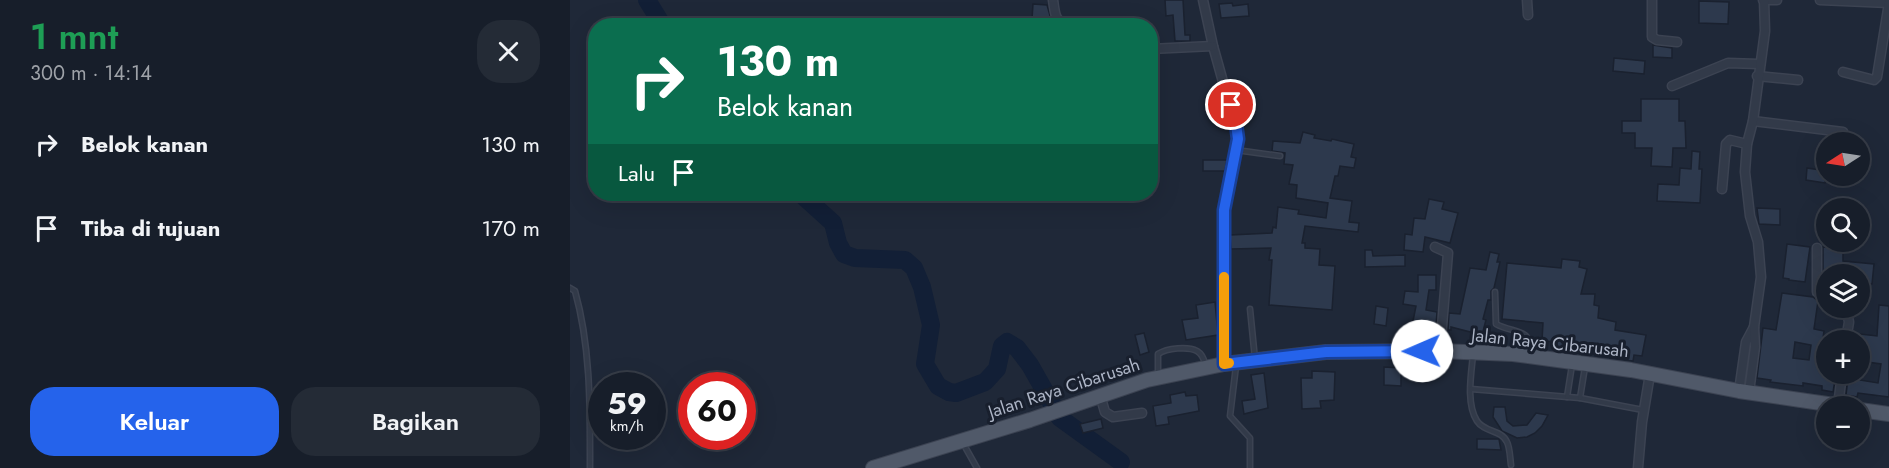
<!DOCTYPE html>
<html lang="id">
<meta charset="utf-8">
<style>
body{margin:0;font-family:Jost,sans-serif;background:#242b36;color:#f1f3f6;height:100vh;display:flex;flex-direction:column;font-size:22px;white-space:nowrap}
*{box-sizing:border-box;margin:0}
p{font-size:20px;color:#9ea2a8}
.icon{flex:none;width:33px;height:33px;fill:none;stroke:currentColor;stroke-width:2;stroke-linecap:round;stroke-linejoin:round}
.map{position:relative;flex:1;overflow:hidden}
.drawer{display:flex;flex-direction:column;background:#171e2a;width:570px}
.drawer>*{flex:none}
.banner{position:absolute;left:18px;top:18px;width:570px;height:183px;border-radius:24px;box-shadow:0 6px 24px #0002,0 0 0 2px #363c47;background:#0b6e4f;color:#fff;overflow:hidden}
.needle{width:39px;rotate:258deg}
.buttons{position:absolute;left:1246px;top:132px;display:grid;gap:12px}
.buttons a{display:grid;place-items:center;width:54px;height:54px;border-radius:50%;background:#171e2a;box-shadow:0 6px 24px #0002,0 0 0 2px #363c47;font-size:30px}
.speed{position:absolute;left:18px;top:372px;display:flex;gap:12px;font-size:30px;font-weight:700;text-align:center}
.speed>*{display:grid;place-content:center;width:78px;height:78px;border-radius:50%;background:#171e2a;box-shadow:0 6px 24px #0002,0 0 0 2px #363c47;line-height:1}
.speed small{font-size:15px;font-weight:400}
.speed .limit{border:9px solid #d22;background:#fff;color:#111}
.pin{position:absolute;display:grid;place-items:center;width:51px;height:51px;color:#fff;margin:-26px;border:3px solid #fff;border-radius:50%;box-shadow:0 2px 6px #0007}
.me{position:absolute;width:66px;margin:-33px;rotate:269deg;stroke-linejoin:round;filter:drop-shadow(0 0 4px #0008)}
.turn{display:flex;align-items:center;gap:21px;height:126px;padding:0 30px;font-size:27px}
.turn .icon{width:78px;height:78px;stroke-width:2.5}
.turn b{display:block;font-size:42px;line-height:51px}
.then{display:flex;align-items:center;height:57px;padding:0 30px;background:#0003;gap:12px;font-size:22px}
.round{display:grid;place-items:center;flex:none;width:63px;height:63px;border-radius:24px;background:#242b36}
.overview{display:flex;align-items:center;justify-content:space-between;height:102px;padding:0 30px}
h1{font-size:36px;font-weight:600;line-height:45px;color:#1e9e55}
.cta{display:flex;gap:12px;margin-top:auto;padding:12px 30px}
.cta a{flex:1;height:69px;border-radius:24px;background:#2563eb;color:#fff;font-size:24px;font-weight:600;line-height:69px;text-align:center}
.cta a+a{background:#242b36;color:#f1f3f6}
ul{padding:0;list-style:none}
li{display:flex;align-items:center;gap:18px;height:84px;padding:0 30px}
li div{flex:1}
li b{display:block;font-size:22px}
li em{font-style:normal}
main{display:flex;flex:1;min-height:0}
.map>svg:first-child{display:block}
</style>
<main>
<section class="drawer">
<div class="overview"><div><h1>1 mnt</h1><p>300 m · 14:14</p></div><a class="round"><svg class="icon" aria-label="close" viewBox="0 0 24 24"><path d="M6 6l12 12M18 6L6 18"/></svg></a></div>
<ul>
<li><svg class="icon" aria-label="right" viewBox="0 0 24 24"><path d="M7 20v-9h11M14 6l5 5-5 5"/></svg><div><b>Belok kanan</b></div><em>130 m</em></li>
<li><svg class="icon" aria-label="arrive" viewBox="0 0 24 24"><path d="M6 21V4h12l-3 4 3 4H6"/></svg><div><b>Tiba di tujuan</b></div><em>170 m</em></li>
</ul>
<div class="cta"><a>Keluar</a><a>Bagikan</a></div>
</section>
<div class="map">
<svg width="1319" height="468" viewBox="0 0 1319 468">
<rect width="100%" height="100%" fill="#1f2838"/>
<g fill="none" stroke-linecap="round" stroke-linejoin="round">
<!-- stream -->
<path stroke="#121f36" stroke-width="3" d="M551,462l3,6"/>
<!-- river -->
<g stroke="#121f36" stroke-width="18">
<path d="M77,0l16,26"/>
<path d="M231,194l32,29 5,20 6,11 11,4 50,2 9,8 8,19 9,38 -6,39 13,22 11,6 7,1 29,-11 12,-13 5,-23 5,-4 10,6 13,17 30,53 61,44"/>
</g>
</g>
<!-- building -->
<g fill="#2d394d" stroke="#1a212f" stroke-width="1.5" fill-rule="evenodd">
<path d="M595,0h18l2,35h5v6h-15l-2,-26 -7,1z"/>
<path d="M1129,1l30,1 -1,22 -29,-1z"/>
<path d="M662,3l1,3 15,-2 1,12 -28,2 -2,-14z"/>
<path d="M463,4l14,1 4,14h-19z"/>
<path d="M1083,45l19,3v10l-19,-1z"/>
<path d="M1044,58l31,3 -1,13 -31,-3z"/>
<path d="M1071,99h38v22h6l1,27h-13l-1,19 -21,-1 1,-18h-17v-15h-13v-12h19z"/>
<path d="M733,132l12,3 -1,3 17,3 1,-2 22,5 -3,13 5,1 -2,10 -14,-2 -2,10h-3l-5,22 22,3 -3,21 10,1 -1,9 -53,-6 -3,17h3v5l15,1 -1,16 16,1 -3,44 -63,-5 3,-45h-3l2,-12 -40,1 -1,-14 42,-2 1,-6 3,1 2,-21 21,3 -1,4 28,4 2,-15 -32,-5 1,-13 -8,-1 4,-19 -9,-1 1,-11 -13,-2 1,-10 27,2z"/>
<path d="M1122,151l8,1 -1,17h3l-2,34 -43,-2 1,-17 21,1 1,-17 11,1z"/>
<path d="M633,160h24l-2,11h-22z"/>
<path d="M1237,168l20,3 -2,12 -19,-3z"/>
<path d="M859,199l15,3 -2,7 16,4 -8,30 -25,-6 -2,15 -19,-2 1,-16 7,1 2,-17 11,1z"/>
<path d="M1187,208l23,1v16l-21,-1z"/>
<path d="M1217,244l23,3 -5,35 -16,-2v-1l-6,-1z"/>
<path d="M1253,247l20,1v13l31,3 -2,20 -12,-1v-9h-37z"/>
<path d="M795,250h7l1,6 32,-1v11l-40,1z"/>
<path d="M920,252l9,2 -2,8h3l-6,26 -3,3v9h-3l-5,19 3,1 -4,15 -31,-8v3h-3l1,-17 11,1 10,-46 16,2z"/>
<path d="M992,259l18,2 -1,6 8,2 -6,25h14l-1,11 5,1 -1,12 18,4 -1,8 31,5 -4,21 -8,-1 -1,6 -23,-3 1,-7 -32,-7 -1,3 -13,-1v6l-8,-1v-9l-15,-1 1,-18 -41,-4 5,-56 54,5z"/>
<path d="M848,275h18v15h-7l-3,20 11,2 -1,13 -23,-4 3,-15 -13,-2 2,-13 13,1z"/>
<path d="M1212,293l31,4 5,4 -4,28 10,2 -5,34 8,2v7h9l-3,18 -11,-2v-4l-19,-3v3l-33,-4 1,-2 -14,-2 6,-50 13,2zM1225,342l16,3 -2,15 -16,-2z"/>
<path d="M645,302l3,33 -32,5 -4,-20 16,-2 -2,-13z"/>
<path d="M1309,305l10,1v91l-31,-4 -1,4 -11,-2 2,-17 30,5 3,-19 -21,-3v-27l17,2z"/>
<path d="M806,306l12,2 -2,18 -12,-2z"/>
<path d="M574,333l5,19 -9,3 -5,-20z"/>
<path d="M814,367l17,1v18l-17,-1z"/>
<path d="M742,371l23,1 -1,28 -14,1 1,7 -19,1 -1,-31h11z"/>
<path d="M694,373l4,35 -24,6 -2,-13 13,-2 -4,-24z"/>
<path d="M615,392l1,4 11,-1 2,16 -31,6 1,7 -13,2 -3,-20 18,-3 -1,-8z"/>
<path d="M924,407h11l2,14 6,5 14,-1 9,-12 12,2 -6,11 -7,7 -8,4 -10,1 -15,-7 -9,-14z"/>
<path d="M531,419l2,9 -20,5 -3,-9z"/>
<path d="M907,439h22l2,11 -24,-1z"/>
</g>
<g fill="none" stroke-linecap="round" stroke-linejoin="round">
<defs>
<g id="service">
<path d="M666,150l44,6"/>
<path d="M0,288l5,3c16,57 15,117 15,177"/>
<path d="M925,292l1,32c18,10 35,3 35,28"/>
<path d="M680,309l5,50"/>
<path d="M903,355c-2,20 -7,49 4,66 8,12 24,8 30,21 3,6 3,16 4,23"/>
<path d="M666,366l-6,50 20,22v30"/>
<path d="M588,375v-21c9,-6 30,-8 39,-3 5,3 7,8 8,13"/>
<path d="M901,389l109,9 63,12"/>
<path d="M997,397l5,-32"/>
<path d="M1010,398l5,-31"/>
<path d="M394,445l13,23"/>
</g>
<g id="minor">
<path d="M483,0c2,12 1,19 12,26"/>
<path d="M633,0l10,46 24,86 1,7 -14,71v154"/>
<path d="M957,0l1,15"/>
<path d="M1082,0v37l5,3 20,2"/>
<path d="M1193,0h14"/>
<path d="M1250,0l69,3"/>
<path d="M580,49l63,-3"/>
<path d="M1273,72l31,8 3,-3 12,-74"/>
<path d="M1187,76l41,4"/>
<path d="M1102,86l56,-23 31,1"/>
<path d="M1183,121l90,11"/>
<path d="M1152,189l4,-45 4,-4 17,4"/>
<path d="M865,247l13,6 -8,98"/>
<path d="M1247,248v44l10,7"/>
<path d="M1270,308l7,4 2,10 -3,18"/>
<path d="M1169,391l7,-49 8,-15"/>
<path d="M1179,392l6,-45 -1,-20 7,-50 -3,-35 -8,-26 -5,-44 2,-28 6,-23 12,-90 -1,-31"/>
<path d="M530,395l5,17 8,5 29,-4"/>
<path d="M1268,406l4,-32"/>
<path d="M1068,468l4,-46 8,-48"/>
</g>
<g id="primary">
<path d="M1290,410l29,4"/>
<path d="M303,468l157,-48 117,-40 77,-16 102,-12 114,-1 73,3 118,16 108,21 102,15"/>
</g>
</defs>
<!-- service casing -->
<use href="#service" stroke="#3c4352" stroke-width="7"/>
<!-- minor casing -->
<use href="#minor" stroke="#3c4352" stroke-width="11"/>
<!-- primary casing -->
<use href="#primary" stroke="#3c4352" stroke-width="16"/>
<!-- service -->
<use href="#service" stroke="#323a49" stroke-width="4"/>
<!-- minor -->
<use href="#minor" stroke="#323a49" stroke-width="8"/>
<!-- primary -->
<use href="#primary" stroke="#505969" stroke-width="14"/>
</g>
<g fill="none" stroke-linecap="round" stroke-linejoin="round">
<defs>
<path id="route" d="M661,105l5,19 2,15 -14,71v154l102,-12 96,-1"/>
</defs>
<!-- route casing -->
<use href="#route" stroke="#184099" stroke-width="15"/>
<!-- route -->
<use href="#route" stroke="#2563eb" stroke-width="10"/>
<!-- slow -->
<path stroke="#f59e0b" stroke-width="10" d="M654,277v87l5,-1"/>
</g>
<g text-anchor="middle" dominant-baseline="central" stroke-width="6" stroke-linejoin="round" paint-order="stroke">
<!-- street labels -->
<g font-size="18" fill="#adb5c6" stroke="#181f2d">
<text transform="translate(980 343) rotate(6)">Jalan Raya Cibarusah</text>
<text transform="translate(494 388) rotate(-18)">Jalan Raya Cibarusah</text>
</g>
</g>
</svg>
<div class="buttons">
<a><svg class="needle" viewBox="-14 -14 28 28"><path d="M0-13l5 13h-10z" fill="#e53935"/><path d="M0 13l5-13h-10z" fill="#9ea2a8"/></svg></a>
<a><svg class="icon" aria-label="search" viewBox="0 0 24 24"><circle cx="10" cy="10" r="6"/><path d="M15 15l6 6"/></svg></a>
<a><svg class="icon" aria-label="layers" viewBox="0 0 24 24"><path d="M12 4l9 5-9 5-9-5zM3 14l9 5 9-5"/></svg></a>
<a>+</a>
<a>−</a>
</div>
<div class="speed"><div>59<small>km/h</small></div><div class="limit">60</div></div>
<div class="pin" style="left:661px;top:105px;background:#d93025"><svg class="icon" aria-label="arrive" viewBox="0 0 24 24"><path d="M6 21V4h12l-3 4 3 4H6"/></svg></div>
<svg class="me" style="left:852px;top:351px" viewBox="-20 -20 40 40"><circle r="19" fill="#fff"/><path d="M0-13L10 11 0 6-10 11z" fill="#2563eb"/></svg>
<div class="banner">
<div class="turn"><svg class="icon" aria-label="right" viewBox="0 0 24 24"><path d="M7 20v-9h11M14 6l5 5-5 5"/></svg><div><b>130 m</b>Belok kanan</div></div>
<div class="then">Lalu<svg class="icon" aria-label="arrive" viewBox="0 0 24 24"><path d="M6 21V4h12l-3 4 3 4H6"/></svg></div>
</div>
</div>
</main>
